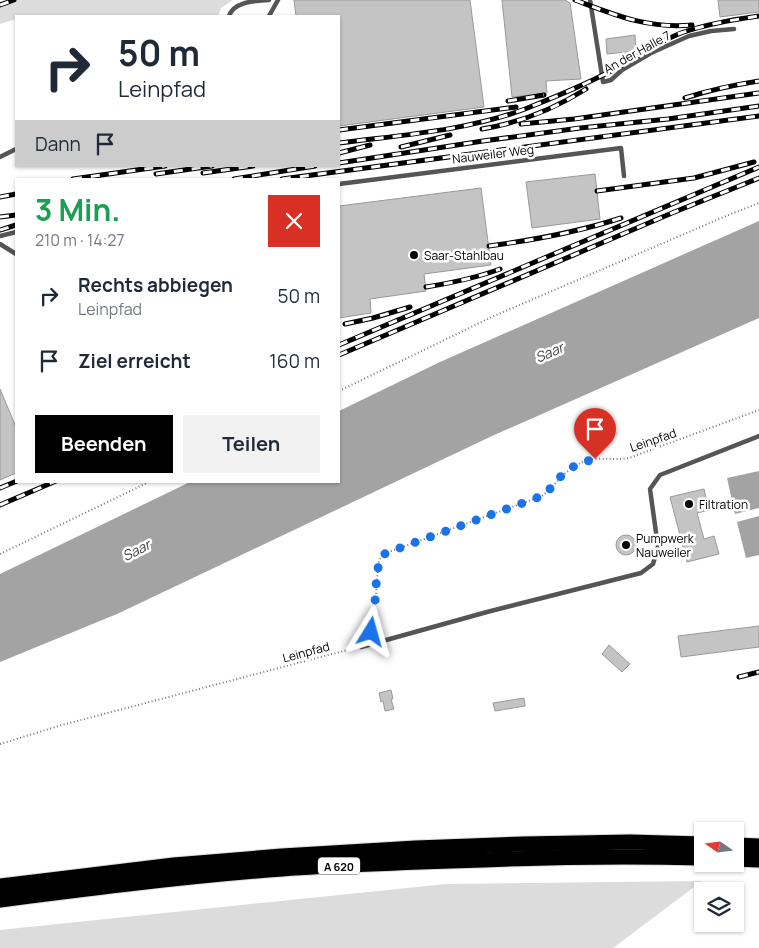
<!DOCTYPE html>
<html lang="de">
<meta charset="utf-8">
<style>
body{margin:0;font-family:Manrope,sans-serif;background:#f2f2f3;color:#1f2937;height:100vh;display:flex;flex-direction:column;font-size:19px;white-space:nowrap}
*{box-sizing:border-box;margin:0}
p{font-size:16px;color:#747a83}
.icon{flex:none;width:28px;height:28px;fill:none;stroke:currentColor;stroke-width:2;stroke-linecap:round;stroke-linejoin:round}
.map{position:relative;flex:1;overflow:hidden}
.panel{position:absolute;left:15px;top:178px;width:325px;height:305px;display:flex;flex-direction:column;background:#fff;border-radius:0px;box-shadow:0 1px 4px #0004}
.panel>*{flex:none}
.banner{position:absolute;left:15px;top:15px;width:325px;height:152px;border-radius:0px;box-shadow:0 1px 4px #0004;background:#fff;color:#1f2937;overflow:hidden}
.needle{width:32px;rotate:284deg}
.buttons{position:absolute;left:694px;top:822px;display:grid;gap:10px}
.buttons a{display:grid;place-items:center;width:50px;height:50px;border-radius:0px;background:#fff;box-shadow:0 1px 4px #0004;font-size:25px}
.pin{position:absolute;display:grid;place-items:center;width:42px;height:42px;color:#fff;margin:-51px -21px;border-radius:50% 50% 50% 0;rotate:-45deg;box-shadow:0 0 5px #0007}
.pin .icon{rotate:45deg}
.me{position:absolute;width:55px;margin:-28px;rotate:8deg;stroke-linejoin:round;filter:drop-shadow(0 0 4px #0008)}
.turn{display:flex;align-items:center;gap:18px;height:105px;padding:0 20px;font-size:22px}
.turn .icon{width:65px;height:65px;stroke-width:2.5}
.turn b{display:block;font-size:35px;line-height:42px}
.then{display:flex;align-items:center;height:48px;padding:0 20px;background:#0003;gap:10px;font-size:19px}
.round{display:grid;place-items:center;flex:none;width:52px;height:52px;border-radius:0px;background:#f2f2f3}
.headline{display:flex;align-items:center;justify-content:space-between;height:85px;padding:0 20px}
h1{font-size:30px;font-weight:700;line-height:38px;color:#1e9e55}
.action{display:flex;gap:10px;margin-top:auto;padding:10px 20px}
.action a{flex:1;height:58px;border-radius:0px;background:#000;color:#fff;font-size:20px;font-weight:700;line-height:58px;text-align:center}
.action a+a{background:#f2f2f3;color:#1f2937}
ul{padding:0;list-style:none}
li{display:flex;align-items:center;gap:15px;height:65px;padding:0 20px}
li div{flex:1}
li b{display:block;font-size:19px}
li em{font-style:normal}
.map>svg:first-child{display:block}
</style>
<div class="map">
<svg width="759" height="948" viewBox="0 0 759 948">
<rect width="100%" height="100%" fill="#fff"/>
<!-- green -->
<g fill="#dcdcdc">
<path d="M17,0h216l-12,8 -3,8h-181l-11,-1 -10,1v3l-16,5v-17z"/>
<path d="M702,881l-89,67h-613v-18l446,-46z"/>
</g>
<!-- water -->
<g fill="#a3a3a3">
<path d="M759,221v97l-267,118 -375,178 -117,48v-88l192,-93h147v-70l101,-49z"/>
<path d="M759,471v37l-24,6 -8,-36z"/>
<path d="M759,516v39l-13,3 -9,-36z"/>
</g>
<!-- building -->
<g fill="#c4c4c4" stroke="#999">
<path d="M294,0h176l14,107 -145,19v-110h-43z"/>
<path d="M502,0h63l5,3 11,76 -35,2 1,12 -35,4z"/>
<path d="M718,0h41v12l-39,5z"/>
<path d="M635,35l1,16 -29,3 -1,-15z"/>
<path d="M595,174l5,45 -68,9 -6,-46z"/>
<path d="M481,188l10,77 -67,9 2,17 -56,8 1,14 -32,5v-112z"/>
<path d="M0,389l16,38v46l-16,7z"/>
<path d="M704,489l5,21 -12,3 7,26 10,-3 5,18 -32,8 -17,-65z"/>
<circle cx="626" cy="545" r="10"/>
<path d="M759,626v21l-78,10 -3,-21z"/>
<path d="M609,645l21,19 -8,8 -20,-18z"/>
<path d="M391,690l2,9h-2l3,10 -9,2 -2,-10 -2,1 -2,-9z"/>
<path d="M524,698l1,8 -30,5 -2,-8z"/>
</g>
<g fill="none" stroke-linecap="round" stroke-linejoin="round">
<defs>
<g id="highway">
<path d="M735,845l24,1"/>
<path d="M735,859l24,1"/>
<path d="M0,886l174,-21 108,-9 134,-8 108,-4 106,-2 72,2"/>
<path d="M0,900c94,-12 188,-24 282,-31 67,-5 134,-7 201,-9 73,-3 146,-4 219,-2"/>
</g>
</defs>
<!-- highway casing -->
<use href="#highway" stroke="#dbdbdb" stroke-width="17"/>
<!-- path -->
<g stroke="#777" stroke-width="2" stroke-dasharray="1 2.5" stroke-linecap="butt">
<path d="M339,391l155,-75 232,-100 33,-13"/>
<path d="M0,554l151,-73"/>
<path d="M367,638c11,-16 8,-55 12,-76l2,-5 5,-4 156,-57c19,-15 27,-35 55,-37 11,-1 21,1 32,-1l130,-48"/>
<path d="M0,744l62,-19 293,-77"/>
</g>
<!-- lane -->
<g stroke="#555" stroke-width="4.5">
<path d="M590,0l13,82 8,-2 11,-10 29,-17 38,-17 22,-5 23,-2"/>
<path d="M229,16c5,-15 27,-15 40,-16"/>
<path d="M269,16l9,-16"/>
<path d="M0,157l16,-8"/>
<path d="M339,184l282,-36 3,28"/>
<path d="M0,236l16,-4"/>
<path d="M0,244l16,10"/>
<path d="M361,647l126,-35 154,-39 12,-9 5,-17 -8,-58 10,-14 99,-39"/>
</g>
<!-- highway -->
<use href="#highway" stroke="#000" stroke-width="15"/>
<defs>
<g id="rail">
<path d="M575,0c40,15 73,29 117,25"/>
<path d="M0,5l14,-5"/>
<path d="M685,98c25,-8 49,-13 74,-17"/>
<path d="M508,101l36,-6"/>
<path d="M521,124l53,-5 185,-26"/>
<path d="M482,129c37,-6 72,-20 104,-40"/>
<path d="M339,130l177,-23"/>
<path d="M339,143c62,-8 127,-12 186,-34 25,-10 52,-21 76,-33 28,-13 52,-32 80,-43 25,-9 52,-13 78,-17"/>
<path d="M401,147l49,-12"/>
<path d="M339,153l31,-8"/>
<path d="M339,163l144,-22 97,-13 88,-9 91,-13"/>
<path d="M203,173l50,-7"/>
<path d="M156,174l56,-8"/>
<path d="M73,179l92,-13"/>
<path d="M234,179l81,-13"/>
<path d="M282,179l477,-63"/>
<path d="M597,191l97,-13 60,-16"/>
<path d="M0,197l16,-3"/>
<path d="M0,217l16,-2"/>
<path d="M0,230l16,-5"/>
<path d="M489,246c45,-6 89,-14 132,-28"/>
<path d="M426,287c25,-4 50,-9 74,-18"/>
<path d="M345,324l28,-6 37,-11"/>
<path d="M339,345l420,-178"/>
<path d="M339,355l333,-142 87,-35"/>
<path d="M0,488l17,-7"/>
<path d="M0,505l56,-24"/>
<path d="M739,677l20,-5"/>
</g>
</defs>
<!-- rail casing -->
<use href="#rail" stroke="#000" stroke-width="5"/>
<!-- rail -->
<use href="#rail" stroke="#fff" stroke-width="3" stroke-dasharray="9" stroke-linecap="butt"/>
</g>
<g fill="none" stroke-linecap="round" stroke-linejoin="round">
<!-- route -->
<path stroke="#1a73e8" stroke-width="9" stroke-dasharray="0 16.2" d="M371,632l3,-15 3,-45 4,-15 5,-4 156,-57c8,-6 13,-13 20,-21 9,-9 21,-13 33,-16"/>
</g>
<!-- markers -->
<g fill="#000" stroke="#fff" stroke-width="2">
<circle cx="414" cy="255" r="5"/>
<circle cx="689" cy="504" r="5"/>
<circle cx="626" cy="545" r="5"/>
</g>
<g text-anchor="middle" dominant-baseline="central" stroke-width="5" stroke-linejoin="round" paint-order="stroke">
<!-- shield labels -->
<rect fill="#fff" stroke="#4c4c4c" stroke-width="1" x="318" y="857.5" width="42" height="17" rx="4"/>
<g font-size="11" font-weight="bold" fill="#000">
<text x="339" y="866">A 620</text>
</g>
<!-- street labels -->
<g font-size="12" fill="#000" stroke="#fff">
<text transform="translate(637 52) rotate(-29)">An der Halle 7</text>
<text transform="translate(493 154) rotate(-7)">Nauweiler Weg</text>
<text transform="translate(653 440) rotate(-19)">Leinpfad</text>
<text transform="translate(306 652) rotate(-15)">Leinpfad</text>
</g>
<!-- poi labels -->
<g font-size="12" fill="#000" stroke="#fff" text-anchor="start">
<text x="424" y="255">Saar-Stahlbau</text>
<text x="699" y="504">Filtration</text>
<text x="636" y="538">Pumpwerk<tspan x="636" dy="14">Nauweiler</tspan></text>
</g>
<!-- water labels -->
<g font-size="14" font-style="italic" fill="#444" stroke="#fff">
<text transform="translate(549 352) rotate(-24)">Saar</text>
<text transform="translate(136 550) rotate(-27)">Saar</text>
</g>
</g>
</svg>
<div class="buttons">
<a><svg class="needle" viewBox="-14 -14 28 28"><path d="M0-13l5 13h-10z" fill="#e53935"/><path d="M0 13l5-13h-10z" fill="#747a83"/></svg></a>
<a><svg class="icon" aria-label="layers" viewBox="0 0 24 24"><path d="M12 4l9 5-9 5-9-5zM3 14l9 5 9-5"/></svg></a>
</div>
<div class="pin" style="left:595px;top:459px;background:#d93025"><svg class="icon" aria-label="arrive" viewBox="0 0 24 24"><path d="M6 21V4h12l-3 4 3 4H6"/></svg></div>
<svg class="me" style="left:371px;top:632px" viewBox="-20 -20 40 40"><path d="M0-17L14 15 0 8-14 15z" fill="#1a73e8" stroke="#fff" stroke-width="4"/></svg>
<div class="banner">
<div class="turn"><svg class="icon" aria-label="right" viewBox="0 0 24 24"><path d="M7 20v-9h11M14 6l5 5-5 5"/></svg><div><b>50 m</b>Leinpfad</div></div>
<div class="then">Dann<svg class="icon" aria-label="arrive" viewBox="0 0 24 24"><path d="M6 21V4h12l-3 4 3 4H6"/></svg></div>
</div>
<section class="panel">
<div class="headline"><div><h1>3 Min.</h1><p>210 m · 14:27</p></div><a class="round" style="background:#d93025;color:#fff"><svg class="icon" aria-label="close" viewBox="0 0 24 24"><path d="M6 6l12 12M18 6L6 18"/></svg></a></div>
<ul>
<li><svg class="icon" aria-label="right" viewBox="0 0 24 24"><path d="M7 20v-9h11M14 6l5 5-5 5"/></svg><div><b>Rechts abbiegen</b><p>Leinpfad</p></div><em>50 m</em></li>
<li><svg class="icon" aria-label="arrive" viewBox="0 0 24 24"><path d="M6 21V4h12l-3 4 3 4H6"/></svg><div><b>Ziel erreicht</b></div><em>160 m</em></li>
</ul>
<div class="action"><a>Beenden</a><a>Teilen</a></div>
</section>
</div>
